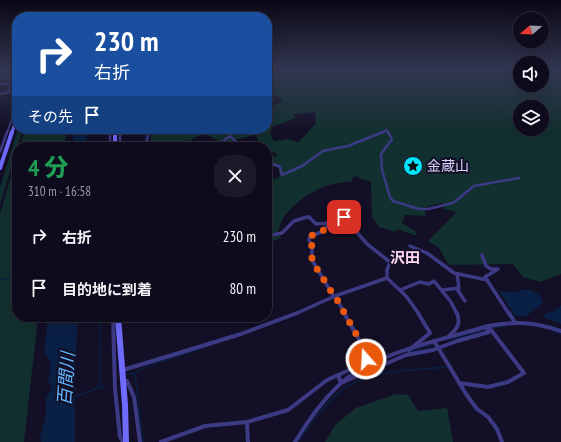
<!DOCTYPE html>
<html lang="ja">
<meta charset="utf-8">
<style>
body{margin:0;font-family:"PT Sans Narrow","Noto Sans JP",sans-serif;background:#1c1929;color:#f1f3f6;height:100vh;display:flex;flex-direction:column;font-size:15px;white-space:nowrap}
*{box-sizing:border-box;margin:0}
p{font-size:13px;color:#9b9ba3}
.icon{flex:none;width:22px;height:22px;fill:none;stroke:currentColor;stroke-width:2;stroke-linecap:round;stroke-linejoin:round}
.map{position:relative;flex:1;overflow:hidden}
.details{position:absolute;left:12px;top:142px;width:260px;height:180px;display:flex;flex-direction:column;background:#0e0b1c;border-radius:16px;box-shadow:0 4px 16px #0002,0 0 0 1px #2e2b3b}
.details>*{flex:none}
.top-card{position:absolute;left:12px;top:12px;width:260px;height:122px;border-radius:16px;box-shadow:0 4px 16px #0002,0 0 0 1px #2e2b3b;background:#1a4fa0;color:#fff;overflow:hidden}
.needle{width:26px;rotate:251deg}
.buttons{position:absolute;left:513px;top:12px;display:grid;gap:8px}
.buttons a{display:grid;place-items:center;width:36px;height:36px;border-radius:50%;background:#0e0b1c;box-shadow:0 4px 16px #0002,0 0 0 1px #2e2b3b;font-size:20px}
.pin{position:absolute;display:grid;place-items:center;width:34px;height:34px;color:#fff;margin:-17px;border-radius:8px;box-shadow:0 2px 6px #0006}
.me{position:absolute;width:44px;margin:-22px;rotate:341deg;stroke-linejoin:round;filter:drop-shadow(0 0 3px #0008)}
.turn{display:flex;align-items:center;gap:14px;height:84px;padding:0 16px;font-size:18px}
.turn .icon{width:52px;height:52px;stroke-width:2.5}
.turn b{display:block;font-size:28px;line-height:34px}
.then{display:flex;align-items:center;height:38px;padding:0 16px;background:#0003;gap:8px;font-size:15px}
.round{display:grid;place-items:center;flex:none;width:42px;height:42px;border-radius:16px;background:#1c1929}
.headline{display:flex;align-items:center;justify-content:space-between;height:68px;padding:0 16px}
h1{font-size:24px;font-weight:800;line-height:30px;color:#1e9e55}
ul{padding:0;list-style:none}
li{display:flex;align-items:center;gap:12px;height:52px;padding:0 16px}
li div{flex:1}
li b{display:block;font-size:15px}
li em{font-style:normal}
.map>svg:first-child{display:block}
</style>
<div class="map">
<svg width="561" height="442" viewBox="0 0 561 442">
<rect width="100%" height="100%" fill="#130f26"/>
<!-- green -->
<g fill="#12302f" fill-rule="evenodd">
<path d="M267,69h160l-6,1 6,4 18,-2 -1,-3h76v16h22v-16l4,3 15,4v198l-21,8 -17,-5 -10,-13 -64,1 -10,-17 -11,-7 29,-29 -13,-3 -2,-6 -18,5 2,8 -21,-1 -3,8 13,8 2,5 -19,-7 -3,3 -16,-5 -7,-10 -1,-35 -17,-6 -3,6c-25,-1 -53,15 -67,35 -3,4 -4,9 -6,14l3,7 -11,4 -3,-2v-61h10l3,-4 -2,-8h-11v-11l4,2 6,-2 -2,-3 -8,-4v-2h-35l26,-6 -2,-6 -34,8c-12,-6 -16,-13 -31,-3l1,5 11,2h-47l-5,-3v-15h116v-20l15,-7 -1,-4 -14,-5zM520,107h22v22h-22zM315,112l1,11 -18,20 -9,-4 -15,2 -4,-8 2,-6 23,-9 -2,-4z"/>
<path d="M18,129h5l-23,75v-16z"/>
<path d="M25,129h42l-3,18h-44z"/>
<path d="M17,156v161h21l-14,125h-24v-228z"/>
<path d="M396,394l12,1 10,16 29,-3 6,34h-128l11,-18 20,-16z"/>
</g>
<!-- water -->
<g fill="#0a1f44">
<path d="M73,129h14l-1,18h-13z"/>
<path d="M527,289c8,3 15,5 16,15l-17,12h-11l-16,-25 15,1z"/>
<path d="M561,305v19l-16,-6 -1,-3 5,-4 4,1z"/>
<path d="M48,317h24l6,2 -3,50v73h-34l-1,-4 6,-24v-15l6,-12 -4,-6 3,-17 -7,-12z"/>
</g>
<g fill="none" stroke-linecap="round" stroke-linejoin="round">
<!-- stream-far1 -->
<g stroke="#0a1f44" stroke-width="1">
<path d="M8,91l7,-1"/>
<path d="M0,93l5,-1"/>
<path d="M121,138l1,9"/>
<path d="M122,144l22,-3"/>
<path d="M142,147l3,-9 -1,-9"/>
<path d="M0,280l17,-4"/>
</g>
<!-- stream -->
<g stroke="#0a1f44" stroke-width="1.5">
<path d="M100,317v71"/>
<path d="M491,328l15,-2"/>
<path d="M552,330l9,4"/>
<path d="M445,340l39,-10"/>
<path d="M407,353l27,-9"/>
<path d="M135,374l10,-7 63,-21"/>
<path d="M130,375l5,-2 8,69"/>
<path d="M74,397l32,-12"/>
<path d="M298,442c10,-14 20,-29 32,-41 29,-33 77,-30 117,-34"/>
</g>
<!-- street-far3 -->
<g stroke="#3d3a85" stroke-width="2">
<path d="M546,70l15,2"/>
<path d="M0,71l5,-2"/>
<path d="M542,74l12,5"/>
<path d="M0,76l16,-2"/>
<path d="M0,79l14,-2 1,3 -9,13"/>
<path d="M0,84l13,-1"/>
<path d="M0,94l17,-3"/>
<path d="M110,129v4"/>
<path d="M120,129v4"/>
<path d="M120,131l9,-2"/>
<path d="M7,133l10,-29"/>
<path d="M148,133v-4"/>
<path d="M381,133l6,-3 1,3"/>
</g>
<!-- street-far2 -->
<g stroke="#3d3a85" stroke-width="2.5">
<path d="M110,132v15"/>
<path d="M120,132v15"/>
<path d="M388,132l4,7 -11,15 1,16 8,27 3,4 26,8h9l25,-6 21,-17 45,-8"/>
<path d="M144,147l3,-5 1,-10"/>
<path d="M215,147l15,-11 12,11"/>
<path d="M0,152l7,-20"/>
<path d="M267,161l13,6 2,8 20,-9 21,-15 25,-5 35,-14"/>
</g>
<!-- street-far1 -->
<g stroke="#3d3a85" stroke-width="3.5">
<path d="M329,223l-7,9 -12,4 -1,4 3,6v14l22,37"/>
<path d="M267,236l15,-3 12,-12 13,-4h2l7,7c10,0 19,-3 28,-7l23,27 23,18 -3,8v8l19,18 13,18"/>
<path d="M410,246l17,7 27,20 33,7"/>
<path d="M482,255l4,11 5,3h7l-13,8 24,37"/>
<path d="M457,289l8,12"/>
<path d="M400,290l20,-8 9,2 5,-3 17,21 6,12"/>
<path d="M442,290l17,-2 -2,-14"/>
<path d="M335,296l10,18"/>
<path d="M295,314l40,-18 52,-18"/>
</g>
<!-- street -->
<g stroke="#3d3a85" stroke-width="4">
<path d="M509,313l5,8"/>
<path d="M113,317l2,72 5,48 3,5"/>
<path d="M449,336c8,-7 12,-12 8,-23"/>
<path d="M434,341l32,53 11,15 11,8 9,12 5,13"/>
<path d="M409,350l21,-17 -12,-20"/>
<path d="M123,370l118,-36 56,-21"/>
<path d="M124,382l3,-1 7,16 6,45"/>
<path d="M341,383l-3,-8 26,-12 2,-4v-7l-22,-39"/>
<path d="M341,383l65,-28 27,-5 24,-9 32,-9 -4,-5 3,-1c28,-5 46,-4 73,5"/>
<path d="M459,383l29,4 20,-5 16,-9 -36,-47"/>
<path d="M247,422l1,20"/>
<path d="M161,442l44,-16 42,-4 41,-12 39,-30 11,-5"/>
<path d="M295,442c14,-23 31,-47 52,-64 34,-26 97,-39 138,-51"/>
</g>
<!-- secondary-far2 -->
<g stroke="#6f6bff" stroke-width="3">
<path d="M115,129v4"/>
<path d="M12,133l5,-17"/>
</g>
<!-- secondary-far1 -->
<g stroke="#6f6bff" stroke-width="4">
<path d="M115,132v15"/>
<path d="M0,168l12,-36"/>
</g>
<!-- secondary -->
<path stroke="#6f6bff" stroke-width="6" d="M118,317l7,88 1,37"/>
</g>
<!-- sky -->
<linearGradient id="sky" x2="0" y2="1"><stop stop-color="#0a0815"/><stop offset="0.53" stop-color="#333752"/><stop offset="1" stop-color="#333752" stop-opacity="0"/></linearGradient>
<rect width="561" height="131" fill="url(#sky)"/>
<g fill="none" stroke-linecap="round" stroke-linejoin="round">
<!-- route -->
<path stroke="#ea580c" stroke-width="7" stroke-dasharray="0 12.6" d="M344,217l-15,6 -7,9 -12,4 -1,4 3,6v14l2,4 20,32h1l31,56v7"/>
</g>
<!-- icons -->
<defs>
<symbol id="sight-disc" viewBox="-11 -11 22 22"><circle r="9.5" fill="#00e5ff" stroke="#130f26"/><path d="M0-6L1.8-2.2L6-1.7L2.9 1.2L3.7 5.4L0 3.3L-3.7 5.4L-2.9 1.2L-6-1.7L-1.8-2.2Z" fill="#111"/></symbol>
</defs>
<g fill-rule="evenodd">
<use href="#sight-disc" x="402" y="155" width="22" height="22"/>
</g>
<g text-anchor="middle" dominant-baseline="central" stroke-width="4" stroke-linejoin="round" paint-order="stroke">
<!-- poi labels -->
<g font-size="14" fill="#d9d4ff" stroke="#130f26" text-anchor="start">
<text x="427" y="166">金蔵山</text>
</g>
<!-- neighbourhood labels -->
<g font-size="15" font-weight="bold" fill="#ffd6f0" stroke="#130f26">
<text x="405" y="257">沢田</text>
</g>
<!-- near-water labels -->
<g font-size="18" font-style="italic" fill="#62b6ff" stroke="#130f26">
<text transform="translate(66 379) rotate(-86)">百間川</text>
</g>
</g>
</svg>
<div class="buttons">
<a><svg class="needle" viewBox="-14 -14 28 28"><path d="M0-13l5 13h-10z" fill="#e53935"/><path d="M0 13l5-13h-10z" fill="#9b9ba3"/></svg></a>
<a><svg class="icon" aria-label="sound" viewBox="0 0 24 24"><path d="M4 9h4l5-4v14l-5-4H4zM17 9q2 3 0 6"/></svg></a>
<a><svg class="icon" aria-label="layers" viewBox="0 0 24 24"><path d="M12 4l9 5-9 5-9-5zM3 14l9 5 9-5"/></svg></a>
</div>
<div class="pin" style="left:344px;top:217px;background:#d93025"><svg class="icon" aria-label="arrive" viewBox="0 0 24 24"><path d="M6 21V4h12l-3 4 3 4H6"/></svg></div>
<svg class="me" style="left:366px;top:359px" viewBox="-20 -20 40 40"><circle r="17" fill="#ea580c" stroke="#fff" stroke-width="3"/><path d="M0-11L8 9 0 5-8 9z" fill="#fff"/></svg>
<div class="top-card">
<div class="turn"><svg class="icon" aria-label="right" viewBox="0 0 24 24"><path d="M7 20v-9h11M14 6l5 5-5 5"/></svg><div><b>230 m</b>右折</div></div>
<div class="then">その先<svg class="icon" aria-label="arrive" viewBox="0 0 24 24"><path d="M6 21V4h12l-3 4 3 4H6"/></svg></div>
</div>
<section class="details">
<div class="headline"><div><h1>4 分</h1><p>310 m · 16:58</p></div><a class="round"><svg class="icon" aria-label="close" viewBox="0 0 24 24"><path d="M6 6l12 12M18 6L6 18"/></svg></a></div>
<ul>
<li><svg class="icon" aria-label="right" viewBox="0 0 24 24"><path d="M7 20v-9h11M14 6l5 5-5 5"/></svg><div><b>右折</b></div><em>230 m</em></li>
<li><svg class="icon" aria-label="arrive" viewBox="0 0 24 24"><path d="M6 21V4h12l-3 4 3 4H6"/></svg><div><b>目的地に到着</b></div><em>80 m</em></li>
</ul>
</section>
</div>
